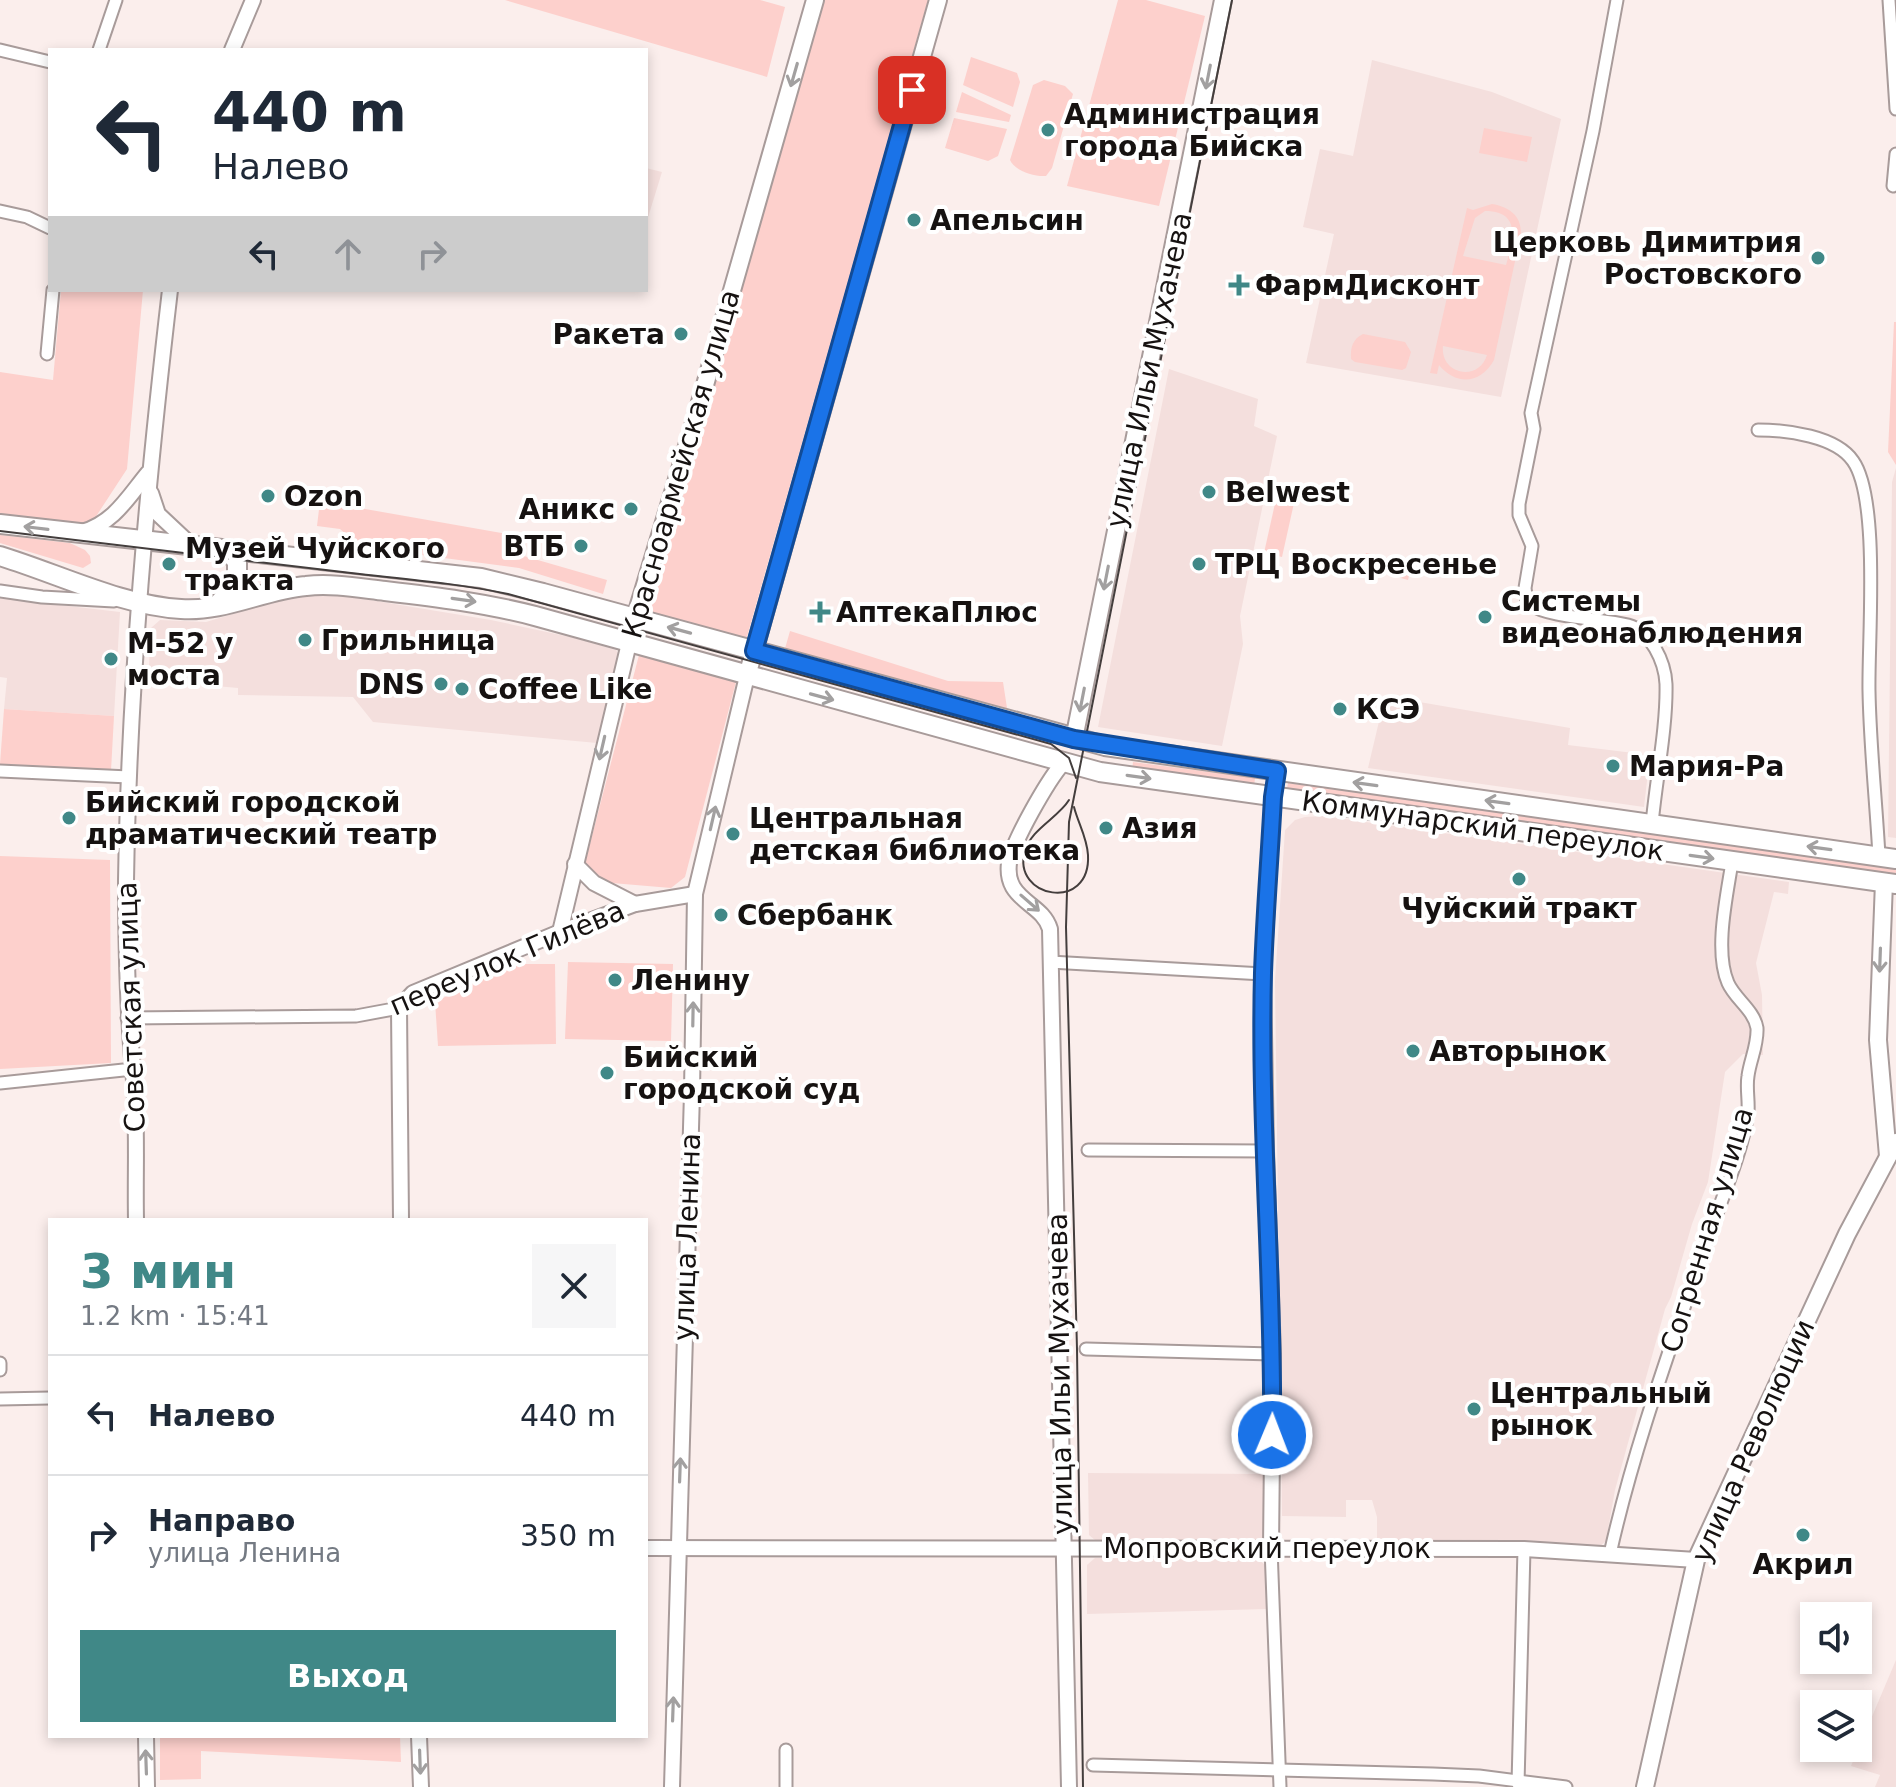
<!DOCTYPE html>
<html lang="ru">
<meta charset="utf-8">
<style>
body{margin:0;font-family:"DejaVu Sans",sans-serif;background:#f6f6f7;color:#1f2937;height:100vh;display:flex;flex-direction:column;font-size:30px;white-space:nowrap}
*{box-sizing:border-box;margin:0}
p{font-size:26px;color:#747a83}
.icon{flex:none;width:44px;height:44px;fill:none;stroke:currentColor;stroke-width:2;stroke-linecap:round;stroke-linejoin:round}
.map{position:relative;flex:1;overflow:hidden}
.details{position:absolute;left:48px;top:1218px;width:600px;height:520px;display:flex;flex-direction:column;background:#fff;border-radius:0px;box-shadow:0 4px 12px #0003}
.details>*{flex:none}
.banner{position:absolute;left:48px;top:48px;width:600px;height:244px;border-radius:0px;box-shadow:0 4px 12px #0003;background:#fff;color:#1f2937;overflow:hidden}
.buttons{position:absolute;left:1800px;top:1602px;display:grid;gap:16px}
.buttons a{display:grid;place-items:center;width:72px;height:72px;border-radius:0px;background:#fff;box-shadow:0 4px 12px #0003;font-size:40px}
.pin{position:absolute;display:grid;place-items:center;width:68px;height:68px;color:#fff;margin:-34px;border-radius:16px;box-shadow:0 4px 12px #0006}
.me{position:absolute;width:88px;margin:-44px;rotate:1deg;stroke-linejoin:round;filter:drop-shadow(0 0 6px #0008)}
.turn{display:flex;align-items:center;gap:28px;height:168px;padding:0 32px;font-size:36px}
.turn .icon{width:104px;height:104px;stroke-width:2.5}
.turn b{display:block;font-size:56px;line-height:68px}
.lanes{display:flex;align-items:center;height:76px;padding:0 32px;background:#0003;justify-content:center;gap:40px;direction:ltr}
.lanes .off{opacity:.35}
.round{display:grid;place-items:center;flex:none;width:84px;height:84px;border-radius:0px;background:#f6f6f7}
.overview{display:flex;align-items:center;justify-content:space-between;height:136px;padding:0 32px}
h1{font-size:48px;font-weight:600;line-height:60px;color:#408887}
.button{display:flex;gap:16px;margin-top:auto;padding:16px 32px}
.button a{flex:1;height:92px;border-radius:0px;background:#408887;color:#fff;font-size:32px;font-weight:600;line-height:92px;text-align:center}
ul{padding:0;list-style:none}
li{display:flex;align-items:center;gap:24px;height:120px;padding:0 32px;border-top:2px solid #e0e1e3}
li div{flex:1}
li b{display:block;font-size:30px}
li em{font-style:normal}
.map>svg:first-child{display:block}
</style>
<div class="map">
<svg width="1896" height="1787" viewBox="0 0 1896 1787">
<rect width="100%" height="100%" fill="#fbeeec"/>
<!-- built -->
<g fill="#f4dfdd">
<path d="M1372,60l120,32 69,27 -60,278 -195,-34 28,-129 -31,-7 17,-78 33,7z"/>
<path d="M646,168l16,4 -16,52z"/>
<path d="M1169,369l89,30 -4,27 23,10 -37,180 3,28 -21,102 -124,-19z"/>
<path d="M1896,468v370l-8,-1 4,-355z"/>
<path d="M328,593l163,27 84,18 41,12 4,7 -23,86 -224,-21 -20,-25 -115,-2v-7l-78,-7 -12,4 3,-57 9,-8 46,2 94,-28z"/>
<path d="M0,598l120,14 -6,104 -110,-7 3,-31 -7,-1z"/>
<path d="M1385,696l185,32 -2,17 82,10 -6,52 -276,-39z"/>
<path d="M1323,816l466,66 -1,12 -14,-2 -18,71 6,32 1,60 -20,-1 -18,18 -17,110 -16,42 -21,73 -6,12 -50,181 -9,51 -7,6 -102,-4 -120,1v-27l-5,-17h-26v17l-64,-1 -7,-535 10,-151 10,-10 10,-3z"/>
<path d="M1088,1473l178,1v63l-6,6 -165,-3 -6,-5z"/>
<path d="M1095,1558l163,1 7,6 1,44 -179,5v-49z"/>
<path d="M1896,1660v127h-21l5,-12 -29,-9z"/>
</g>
<!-- green -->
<g fill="#fdd0cc" fill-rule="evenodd">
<path d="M505,0h255l25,7 -18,70z"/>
<path d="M824,0h104l-182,640 -96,-28z"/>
<path d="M1118,0h28l59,16 -46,190 -92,-20z"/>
<path d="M971,57l46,16 3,9 -7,25 -50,-22z"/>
<path d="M1044,80l21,6 8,8 -21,74 -6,8c-12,1 -31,-5 -36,-16l23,-75z"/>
<path d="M962,92l49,23 -2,7 -53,-10z"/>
<path d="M954,118l53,11 -9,27 -10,5 -43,-13z"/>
<path d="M1484,128l48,9 -5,25 -48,-9z"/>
<path d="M1492,204c17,3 29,11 29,29l-27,127c-13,24 -38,26 -55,5l-2,9 -7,-1 37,-165 6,2zM1485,211c37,0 28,30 21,54l-43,-9 12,-38zM1443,346l44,9c-8,27 -47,20 -44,-9z"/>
<path d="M61,290h82l-16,179 -34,52 -10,5 -83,-9v-145l53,8z"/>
<path d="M1894,322h2v143l-8,-13z"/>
<path d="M1363,334l42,8 6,10 -5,16 -4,2 -47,-8 -4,-3c-1,-12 2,-20 12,-25z"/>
<path d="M1276,499l18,4 -12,54 -18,-4z"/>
<path d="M320,501l198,35 -1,18 90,26 -4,14 -84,-26 -158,-21 -21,-18 -23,-3z"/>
<path d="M0,535l70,8 15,7 5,6 1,7 -8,5 -83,-25z"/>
<path d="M1366,553l46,10 -4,17 -46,-13z"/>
<path d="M790,631l158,50 55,1 4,26 -27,-1 -196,-55z"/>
<path d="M639,655l97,27 -51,195 -14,11 -71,-6 -11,-7 -4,-12z"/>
<path d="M4,709l110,7 -3,55 -111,-7z"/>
<path d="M1133,762l122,16 -1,9 -122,-16z"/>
<path d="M1288,783l608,84v10l-610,-84z"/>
<path d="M0,856l110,4 1,203 -111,6z"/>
<path d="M568,962l105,2 -2,77 -106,-2z"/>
<path d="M510,964h45l1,80 -118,2 -3,-44z"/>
<path d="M160,1736h240l1,26 -200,-11v28l-41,1z"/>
</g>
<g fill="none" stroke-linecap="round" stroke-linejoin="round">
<defs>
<g id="minor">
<path d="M1617,0l-24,131 -62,282 3,16 -15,75v11l13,31 -7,42 2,15c25,16 71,15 101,22 23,6 37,37 38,59 1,43 -10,96 -14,140"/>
<path d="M1889,0l7,109"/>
<path d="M0,50l50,12"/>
<path d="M99,50l17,-50"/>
<path d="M1893,186l3,-32"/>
<path d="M0,211l27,6 23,11"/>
<path d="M47,354l6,-64"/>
<path d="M1758,430c29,0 78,6 95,31 27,38 15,179 16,230 1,55 7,110 10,165"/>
<path d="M0,591l42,6 72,4"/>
<path d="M0,771l129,6"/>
<path d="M1050,962l213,12"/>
<path d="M127,1018l229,-2 43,-8"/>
<path d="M0,1083l133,-14"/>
<path d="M1088,1150l178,1"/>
<path d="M1086,1349l187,5"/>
<path d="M0,1363v7"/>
<path d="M0,1399l50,-1"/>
<path d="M1271,1548l9,239"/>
<path d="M1610,1554c23,-103 59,-202 93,-302 14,-43 39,-96 45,-140 1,-12 -2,-24 0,-36 2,-16 10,-31 9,-48 -3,-18 -22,-29 -29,-45 -14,-32 -1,-88 4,-121"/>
<path d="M1093,1765l340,9 46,2 87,11"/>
<path d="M1518,1784l6,-235"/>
<path d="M786,1787v-37"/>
</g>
<g id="tertiary">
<path d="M232,50l21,-50"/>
<path d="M151,493l7,21 32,30"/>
<path d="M82,532c32,-9 46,-35 66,-59"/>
<path d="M1063,763c-15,17 -50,78 -54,100 -1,8 0,17 4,24 10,17 31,22 37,42l19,858"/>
<path d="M575,864l19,19 41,21"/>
<path d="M560,932l75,-314"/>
<path d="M136,1220c-1,-50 2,-102 -3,-151 -6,-63 -7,-125 -7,-188 3,-198 21,-395 44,-591"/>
<path d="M401,1220l-2,-212 14,-15 147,-61 75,-28 60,-10"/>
<path d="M646,1548l878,1 172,11"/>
<path d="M1271,1548l2,-194 -7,-203 -3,-177 10,-177 4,-26"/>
<path d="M146,1736l1,51"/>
<path d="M419,1736l2,51"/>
<path d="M672,1787l20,-694 3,-199 52,-218"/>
</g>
<g id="secondary">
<path d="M635,618l60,-198 120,-420"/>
<path d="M747,676l191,-676"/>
<path d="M1074,739l149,-739"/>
<path d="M1884,882l-6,158 10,116"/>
<path d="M1645,1787l51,-227 151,-326 49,-92"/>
</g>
<g id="primary">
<path d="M0,524l481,54 62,15 562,153 791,113"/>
<path d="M0,556c56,17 123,50 181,53 43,3 82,-19 125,-23 26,-3 53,2 79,5 51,6 100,12 150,25l565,156 796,112"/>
<path d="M217,605l20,-21v-22l-10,-13"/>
</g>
</defs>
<!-- minor casing -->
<use href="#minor" stroke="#a89b9a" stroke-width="15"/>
<!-- tertiary casing -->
<use href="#tertiary" stroke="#a89b9a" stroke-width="18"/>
<!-- secondary casing -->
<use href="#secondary" stroke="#a89b9a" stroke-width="20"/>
<!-- primary casing -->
<use href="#primary" stroke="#a89b9a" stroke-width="22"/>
<!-- minor -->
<use href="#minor" stroke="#fff" stroke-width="11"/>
<!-- tertiary -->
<use href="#tertiary" stroke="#fff" stroke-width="14"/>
<!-- secondary -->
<use href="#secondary" stroke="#fff" stroke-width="16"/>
<!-- primary -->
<use href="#primary" stroke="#fff" stroke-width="18"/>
<!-- tram -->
<g stroke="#443e3d" stroke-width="2">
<path d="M0,531c117,15 234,27 351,42 52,6 105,10 157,21l543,150 18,14 7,20"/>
<path d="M1069,800c-11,18 -38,29 -44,51 -14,47 66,62 63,4 -1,-18 -10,-32 -14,-48"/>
<path d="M1083,1787l-6,-438 -11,-422 3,-105 163,-822"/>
</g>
</g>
<!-- one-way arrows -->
<defs><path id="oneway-shaft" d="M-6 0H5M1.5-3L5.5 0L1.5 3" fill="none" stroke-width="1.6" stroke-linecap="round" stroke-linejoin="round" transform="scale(2)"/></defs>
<g stroke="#a2a0a0">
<use href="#oneway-shaft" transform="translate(794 75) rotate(106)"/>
<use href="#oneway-shaft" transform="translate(1208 77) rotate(101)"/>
<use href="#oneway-shaft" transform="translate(36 528) rotate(-173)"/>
<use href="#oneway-shaft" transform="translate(1106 578) rotate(101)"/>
<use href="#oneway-shaft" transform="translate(464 600) rotate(8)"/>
<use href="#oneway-shaft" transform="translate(679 630) rotate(-165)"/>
<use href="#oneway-shaft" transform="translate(822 697) rotate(15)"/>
<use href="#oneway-shaft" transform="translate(1082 700) rotate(101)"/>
<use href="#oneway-shaft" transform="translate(602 748) rotate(103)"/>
<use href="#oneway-shaft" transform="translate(1139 777) rotate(8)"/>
<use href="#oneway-shaft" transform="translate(1365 784) rotate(-172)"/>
<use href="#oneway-shaft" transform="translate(1497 802) rotate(-172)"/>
<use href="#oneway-shaft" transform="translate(713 818) rotate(-77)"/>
<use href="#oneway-shaft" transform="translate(1819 848) rotate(-172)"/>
<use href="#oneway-shaft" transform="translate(1702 857) rotate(8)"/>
<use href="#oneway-shaft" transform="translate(1030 903) rotate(41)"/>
<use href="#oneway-shaft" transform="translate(1880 960) rotate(92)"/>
<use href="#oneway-shaft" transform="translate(693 1014) rotate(-89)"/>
<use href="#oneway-shaft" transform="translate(680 1470) rotate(-88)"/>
<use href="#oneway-shaft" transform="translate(673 1709) rotate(-88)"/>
<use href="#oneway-shaft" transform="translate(146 1762) rotate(-92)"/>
<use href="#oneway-shaft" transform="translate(420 1762) rotate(88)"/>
</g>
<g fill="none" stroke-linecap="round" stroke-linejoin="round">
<defs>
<path id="route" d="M912,90l-158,561 320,88 203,32 -4,26c-3,58 -8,117 -10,176 -4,154 11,308 9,462"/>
</defs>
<!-- route casing -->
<use href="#route" stroke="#114b97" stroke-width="20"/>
<!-- route -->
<use href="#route" stroke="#1a73e8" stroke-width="14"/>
</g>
<!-- markers -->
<g fill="#408887" stroke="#fff" stroke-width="3">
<circle cx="1048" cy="130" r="8"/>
<circle cx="914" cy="220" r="8"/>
<circle cx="1818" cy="258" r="8"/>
<path d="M1235 273h8v8h8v8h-8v8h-8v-8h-8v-8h8z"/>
<circle cx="681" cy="334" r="8"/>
<circle cx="1209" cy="492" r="8"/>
<circle cx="268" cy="496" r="8"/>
<circle cx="631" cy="509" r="8"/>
<circle cx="581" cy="546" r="8"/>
<circle cx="169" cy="564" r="8"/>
<circle cx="1199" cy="564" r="8"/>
<path d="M816 600h8v8h8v8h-8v8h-8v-8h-8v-8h8z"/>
<circle cx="1485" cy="617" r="8"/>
<circle cx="305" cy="640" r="8"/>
<circle cx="111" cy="659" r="8"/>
<circle cx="441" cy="684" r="8"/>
<circle cx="462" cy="689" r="8"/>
<circle cx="1340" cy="709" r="8"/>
<circle cx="1613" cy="766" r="8"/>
<circle cx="69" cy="818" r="8"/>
<circle cx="1106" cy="828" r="8"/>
<circle cx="733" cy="834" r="8"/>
<circle cx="1519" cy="879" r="8"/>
<circle cx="721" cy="915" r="8"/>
<circle cx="615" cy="980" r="8"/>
<circle cx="1413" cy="1051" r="8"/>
<circle cx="607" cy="1073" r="8"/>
<circle cx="1474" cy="1409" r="8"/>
<circle cx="1803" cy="1535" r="8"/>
</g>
<g text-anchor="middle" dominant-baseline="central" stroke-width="8" stroke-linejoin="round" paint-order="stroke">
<!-- poi labels -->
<g font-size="28" font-weight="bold" fill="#161211" stroke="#fff" text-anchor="start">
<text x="1064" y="114">Администрация<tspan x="1064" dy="32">города Бийска</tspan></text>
<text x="930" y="220">Апельсин</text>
<text x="1802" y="242" text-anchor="end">Церковь Димитрия<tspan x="1802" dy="32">Ростовского</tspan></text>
<text x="1255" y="285">ФармДисконт</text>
<text x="665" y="334" text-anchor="end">Ракета</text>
<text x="1225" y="492">Belwest</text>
<text x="284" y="496">Ozon</text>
<text x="615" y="509" text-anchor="end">Аникс</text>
<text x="565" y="546" text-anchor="end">ВТБ</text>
<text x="185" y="548">Музей Чуйского<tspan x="185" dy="32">тракта</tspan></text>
<text x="1215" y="564">ТРЦ Воскресенье</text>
<text x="1501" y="601">Системы<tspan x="1501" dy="32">видеонаблюдения</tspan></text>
<text x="836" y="612">АптекаПлюс</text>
<text x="321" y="640">Грильница</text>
<text x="127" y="643">М-52 у<tspan x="127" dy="32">моста</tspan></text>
<text x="425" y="684" text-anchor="end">DNS</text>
<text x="478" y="689">Coffee Like</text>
<text x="1356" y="709">КСЭ</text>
<text x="1629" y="766">Мария-Ра</text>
<text x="85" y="802">Бийский городской<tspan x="85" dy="32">драматический театр</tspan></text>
<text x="749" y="818">Центральная<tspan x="749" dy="32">детская библиотека</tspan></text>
<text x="1122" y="828">Азия</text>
<text x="1519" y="908" text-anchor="middle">Чуйский тракт</text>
<text x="737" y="915">Сбербанк</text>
<text x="631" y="980">Ленину</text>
<text x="1429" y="1051">Авторынок</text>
<text x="623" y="1057">Бийский<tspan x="623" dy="32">городской суд</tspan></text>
<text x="1490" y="1393">Центральный<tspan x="1490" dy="32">рынок</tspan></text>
<text x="1803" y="1564" text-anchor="middle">Акрил</text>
</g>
<!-- street labels -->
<g font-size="28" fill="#161211" stroke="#fff">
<text transform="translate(1149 370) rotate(-78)">улица Ильи Мухачева</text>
<text transform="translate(681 464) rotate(-74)">Красноармейская улица</text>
<text transform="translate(1483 826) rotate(8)">Коммунарский переулок</text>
<text transform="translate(507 958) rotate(-23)">переулок Гилёва</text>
<text transform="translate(131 1007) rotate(-92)">Советская улица</text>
<text transform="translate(1707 1230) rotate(-73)">Согренная улица</text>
<text transform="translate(687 1237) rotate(-88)">улица Ленина</text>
<text transform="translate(1060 1374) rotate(-91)">улица Ильи Мухачева</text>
<text transform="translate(1753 1441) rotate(-66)">улица Революции</text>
<text x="1267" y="1548">Мопровский переулок</text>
</g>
</g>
</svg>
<div class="buttons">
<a><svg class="icon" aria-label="sound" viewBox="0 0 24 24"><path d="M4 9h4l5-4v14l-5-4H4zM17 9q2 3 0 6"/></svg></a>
<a><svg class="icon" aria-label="layers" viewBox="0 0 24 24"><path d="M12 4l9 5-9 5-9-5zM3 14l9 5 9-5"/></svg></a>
</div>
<div class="pin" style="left:912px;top:90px;background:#d93025"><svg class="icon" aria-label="arrive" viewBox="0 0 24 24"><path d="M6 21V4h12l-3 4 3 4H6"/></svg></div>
<svg class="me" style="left:1272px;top:1435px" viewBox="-20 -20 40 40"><circle r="17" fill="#1a73e8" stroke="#fff" stroke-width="3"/><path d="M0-11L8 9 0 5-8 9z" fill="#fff"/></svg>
<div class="banner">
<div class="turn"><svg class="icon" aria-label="left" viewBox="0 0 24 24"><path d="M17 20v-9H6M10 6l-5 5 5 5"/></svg><div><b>440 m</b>Налево</div></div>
<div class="lanes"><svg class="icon" aria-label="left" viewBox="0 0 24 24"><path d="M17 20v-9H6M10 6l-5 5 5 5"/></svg><svg class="icon off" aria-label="ahead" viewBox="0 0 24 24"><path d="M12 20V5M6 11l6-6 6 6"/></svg><svg class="icon off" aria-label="right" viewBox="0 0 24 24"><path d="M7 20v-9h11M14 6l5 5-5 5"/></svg></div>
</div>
<section class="details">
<div class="overview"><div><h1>3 мин</h1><p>1.2 km · 15:41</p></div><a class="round"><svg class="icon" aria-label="close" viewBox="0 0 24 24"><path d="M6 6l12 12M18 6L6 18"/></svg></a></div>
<ul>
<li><svg class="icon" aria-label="left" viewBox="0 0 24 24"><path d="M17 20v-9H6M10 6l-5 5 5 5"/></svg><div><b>Налево</b></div><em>440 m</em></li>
<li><svg class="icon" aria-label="right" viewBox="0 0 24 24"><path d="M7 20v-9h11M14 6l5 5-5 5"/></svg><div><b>Направо</b><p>улица Ленина</p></div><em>350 m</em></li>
</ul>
<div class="button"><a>Выход</a></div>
</section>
</div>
